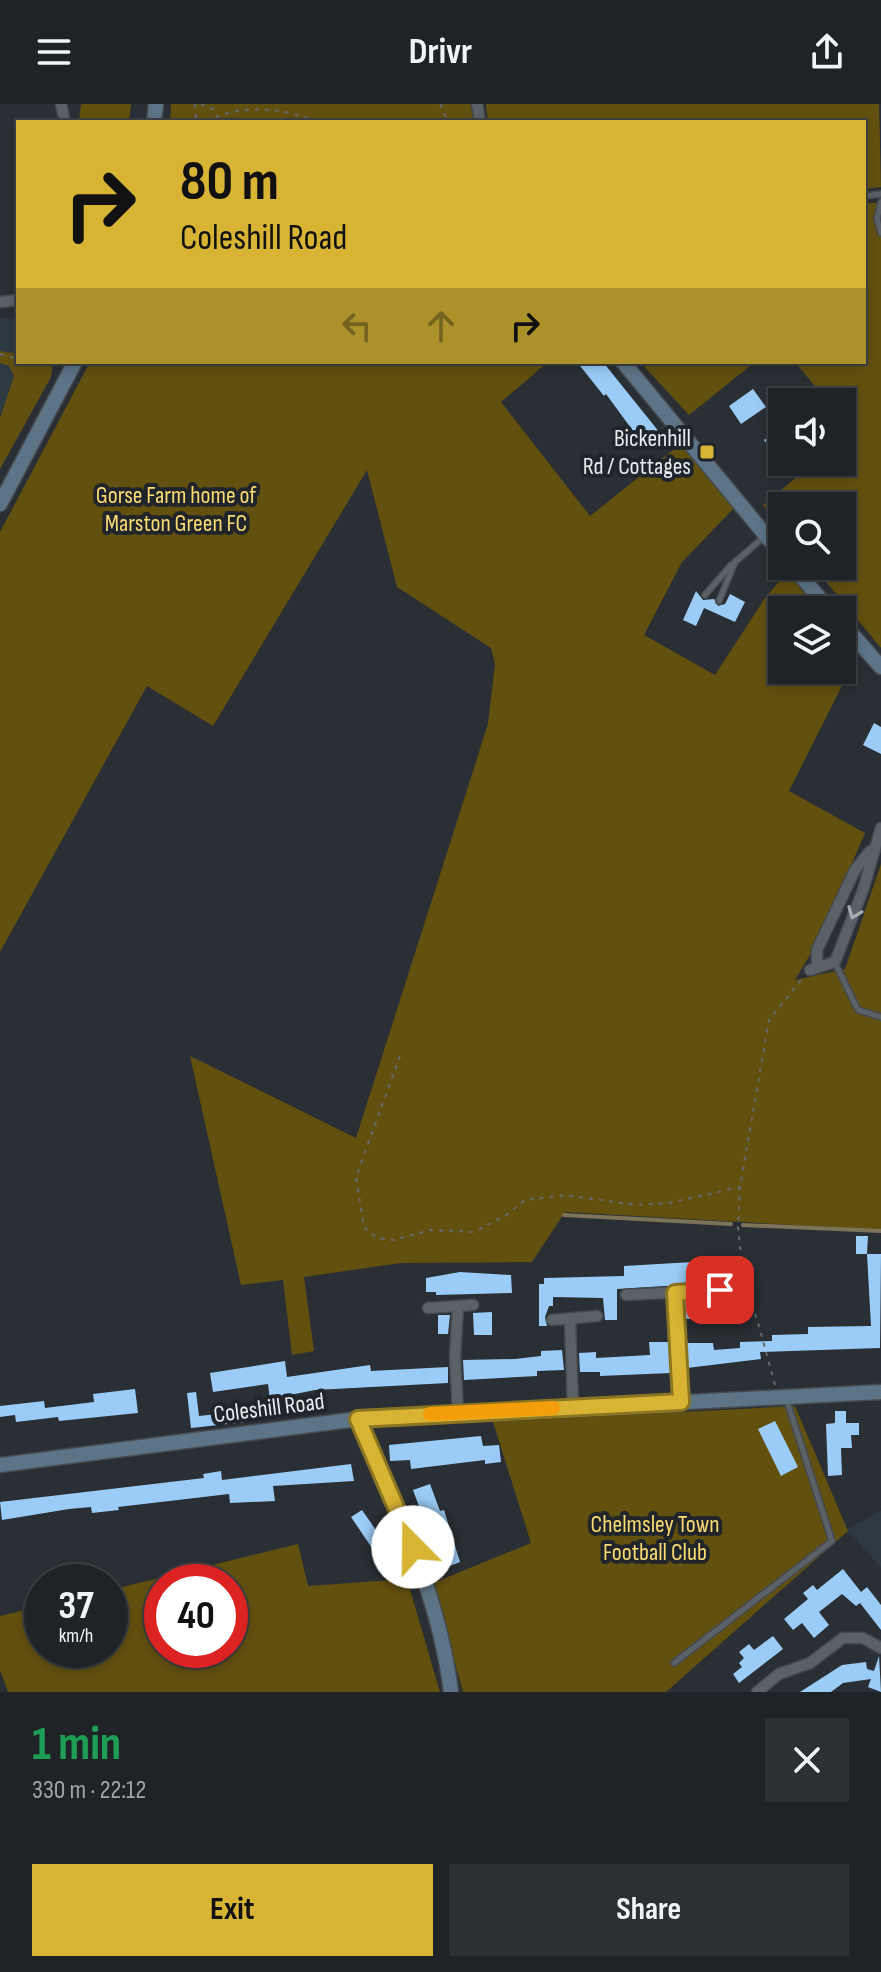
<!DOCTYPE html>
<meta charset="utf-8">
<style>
body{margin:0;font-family:"Sofia Sans Condensed",sans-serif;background:#2c2f33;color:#f1f3f6;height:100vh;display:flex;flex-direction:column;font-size:30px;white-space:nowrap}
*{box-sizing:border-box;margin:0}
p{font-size:26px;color:#a1a4a7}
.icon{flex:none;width:44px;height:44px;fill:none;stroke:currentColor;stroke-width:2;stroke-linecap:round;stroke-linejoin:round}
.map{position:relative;height:1588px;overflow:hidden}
.side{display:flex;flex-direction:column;background:#1f2327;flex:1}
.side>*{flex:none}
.top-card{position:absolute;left:16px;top:16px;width:850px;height:244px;border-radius:0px;box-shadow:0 4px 12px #0003,0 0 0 2px #3c4044;background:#d8b434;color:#111;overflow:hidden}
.fabs{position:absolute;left:768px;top:284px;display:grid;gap:16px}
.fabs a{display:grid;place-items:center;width:88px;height:88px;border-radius:0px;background:#1f2327;box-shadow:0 4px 12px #0003,0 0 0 2px #3c4044;font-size:40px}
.speed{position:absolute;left:24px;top:1460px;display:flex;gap:16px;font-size:40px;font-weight:700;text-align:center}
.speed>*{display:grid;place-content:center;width:104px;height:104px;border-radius:50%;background:#1f2327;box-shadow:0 4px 12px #0003,0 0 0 2px #3c4044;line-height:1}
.speed small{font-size:20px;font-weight:400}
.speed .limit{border:12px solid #d22;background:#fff;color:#111}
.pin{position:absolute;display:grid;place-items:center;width:68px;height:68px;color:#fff;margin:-34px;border-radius:16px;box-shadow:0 4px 12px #0006}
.me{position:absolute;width:88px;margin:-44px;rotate:338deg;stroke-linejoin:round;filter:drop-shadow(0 0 6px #0008)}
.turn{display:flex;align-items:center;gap:28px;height:168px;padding:0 32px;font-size:36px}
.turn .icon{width:104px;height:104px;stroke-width:2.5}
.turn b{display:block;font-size:56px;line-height:68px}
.lanes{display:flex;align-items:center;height:76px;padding:0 32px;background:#0003;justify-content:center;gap:40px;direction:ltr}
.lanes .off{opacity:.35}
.round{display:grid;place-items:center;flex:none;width:84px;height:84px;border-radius:0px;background:#2c2f33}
.summary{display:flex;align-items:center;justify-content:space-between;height:136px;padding:0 32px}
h1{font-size:48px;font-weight:700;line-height:60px;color:#1e9e55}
.button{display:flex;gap:16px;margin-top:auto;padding:16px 32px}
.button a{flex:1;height:92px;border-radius:0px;background:#d8b434;color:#111;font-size:32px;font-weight:700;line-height:92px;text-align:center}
.button a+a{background:#2c2f33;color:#f1f3f6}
header{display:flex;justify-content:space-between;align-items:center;height:104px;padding:0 32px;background:#1f2327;font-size:36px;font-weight:700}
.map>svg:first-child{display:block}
</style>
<header><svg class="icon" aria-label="menu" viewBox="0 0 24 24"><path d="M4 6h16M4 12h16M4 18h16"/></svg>Drivr<svg class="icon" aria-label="share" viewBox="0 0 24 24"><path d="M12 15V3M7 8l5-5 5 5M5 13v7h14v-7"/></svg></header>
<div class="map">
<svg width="881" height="1588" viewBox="0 0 881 1588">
<rect width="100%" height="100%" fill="#292f34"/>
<!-- built -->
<g fill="#2e3a43">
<path d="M0,214l18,1v43h35l-2,15 -51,92z"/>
<path d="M881,1407v57l-34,-39z"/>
</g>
<!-- green -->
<g fill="#62500f" fill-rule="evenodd">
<path d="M81,0h50l-2,18h-50z"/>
<path d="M171,0h301l2,18h-304z"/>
<path d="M486,0h393l2,83 -17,2v-67h-376z"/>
<path d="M879,98l2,19v427l-68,-82h29v-60h-60v23l-19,-24 52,-43h27v-22l10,-8 -10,-13v-17h-14l-33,-40h69v-158z"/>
<path d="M0,247l18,3v8h35l-2,15 -51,92v-51l14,-42 -5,-10 -9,-3z"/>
<path d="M90,258h458l-47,40 89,114 93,-74 52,65 -53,55 -38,73 71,40 50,-77 25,-29 34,41h-42v60h60v-39l17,21 -70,139 76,42 -46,107 -24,40 50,-11 36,-105v366l-316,-18 -33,50 -131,1 -97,14 10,74 -22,4 -9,-75 -42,5 -51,-229 166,82 132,-414 7,-60 -4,-16 -94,-61 -30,-117 -154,256 -66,-40 -147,266v-420z"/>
<path d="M640,258h115l-66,53z"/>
<path d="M795,1302l53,125 -182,161h-203l-30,-109 98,-40 -38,-121z"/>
<path d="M298,1440l10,42 99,-7 33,113h-432l-8,-22v-54l42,-10v44h68v-60zM162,1478h68v68h-68z"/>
</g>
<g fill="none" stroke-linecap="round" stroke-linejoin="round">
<!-- stream -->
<g stroke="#7c7459" stroke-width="4">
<path d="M564,1111l167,9"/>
<path d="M743,1121l138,6"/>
</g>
</g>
<!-- building -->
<g fill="#9accf7">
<path d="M577,258h26l61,76 -17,12 -41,-56 -2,2z"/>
<path d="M753,285l13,18 -25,17 -12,-18z"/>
<path d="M782,323v37l-18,-24z"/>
<path d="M696,487l7,9 11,-1 4,7 7,-2 5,-10 15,8 -10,20 -31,-14 -8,18 -13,-6z"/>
<path d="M874,619l7,4v27l-18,-9z"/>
<path d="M856,1132h12l-1,18h-11z"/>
<path d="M867,1150h14l-1,94 -120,4 1,7 -74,9 -1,-25h27l1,7 26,-2v-6l32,-1v-6l36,-1v-7l63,-1z"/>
<path d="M727,1156l1,22 -111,7v31h-12l-2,-22 -50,-1v9h-4l-4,11 2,9h-8v-42h5v-6l80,-2v-10z"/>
<path d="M460,1168l51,3 1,18 -76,2v-3h-10v-14z"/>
<path d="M701,1195l1,19 -18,1 -1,-19z"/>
<path d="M492,1208v23h-18l-1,-22z"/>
<path d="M438,1211h12l-2,19h-10z"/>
<path d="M649,1238h21l1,31 -71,3v-4h-20l-1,-19 17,-1v6l54,-3z"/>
<path d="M562,1246l2,20 -27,1v5l-73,4 -1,-20 52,-1 26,-3v-5z"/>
<path d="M285,1257l2,16 83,-12 1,6 77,-4v16l-133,7 -25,5 1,10 -20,3 -3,-24 -55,8 -3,-19z"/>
<path d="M135,1285l3,24 -79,8 -1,-4 -42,5 -1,-7 -15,2v-11l44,-5 1,7 49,-6 -1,-8z"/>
<path d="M196,1288l3,24 46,-5 1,11 -55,6 -4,-35z"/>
<path d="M835,1307h11v12h13v12h-8l1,13h-11l1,27 -14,1 -2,-52 9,-1z"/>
<path d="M775,1317l23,46 -17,9 -23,-47z"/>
<path d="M481,1332l2,10 16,-1 2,17 -16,2v-4l-74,9 -1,-9 -20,1 -1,-16z"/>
<path d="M351,1360l3,17 -81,5 2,15 -45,2 -1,-9 -111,13 1,3 -27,3 -1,-6 -22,2 -67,11 -2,-18 204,-24 -1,-4 18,-3 1,9z"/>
<path d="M430,1380l10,27 4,-1 16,52 -18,7 -29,-79z"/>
<path d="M362,1406l23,33 -11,8 -23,-34z"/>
<path d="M843,1465l18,23 6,-5 14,18v25l-21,-27 -4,3 -14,-12 -23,18 10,13 -15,13 -12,-15 -9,7 -9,-11 24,-20 -5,-6 10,-8 4,5z"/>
<path d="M773,1532l10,13 -44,34 -6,-9 9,-7 -3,-4 5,-5 -5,-6 10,-8 5,6z"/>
<path d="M879,1552l2,36 -13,-5 3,-8 -28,4 -12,9h-31l42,-27 24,-3 1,7 7,2z"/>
</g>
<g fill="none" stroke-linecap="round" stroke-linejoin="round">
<defs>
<g id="lane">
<path d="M864,92l17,-2"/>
<path d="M881,98l-4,17 4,14"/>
<path d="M705,491l26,-30"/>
<path d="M719,497l16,-39 30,-26"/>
<path d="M835,859l23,47 23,7"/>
<path d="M674,1559l158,-122 -45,-140"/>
</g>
<g id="street">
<path d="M61,0l4,18"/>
<path d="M477,0l3,18"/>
<path d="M0,198l18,-2"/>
<path d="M817,861v-15l38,-80 15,-19"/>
<path d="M810,866l25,-8 28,-72 18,-62"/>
<path d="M675,1189l6,109"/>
<path d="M626,1191l94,-5"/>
<path d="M458,1203l-3,49 3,56"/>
<path d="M428,1204l45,-3"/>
<path d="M570,1215l3,89"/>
<path d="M552,1216l45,-4"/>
<path d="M757,1588l22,-18 31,-11 33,-25h20l18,10"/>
</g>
<g id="secondary">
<path d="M154,18l2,-18"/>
<path d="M623,258l159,193"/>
<path d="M0,400l75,-142"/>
<path d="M792,462l38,44"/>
<path d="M842,519l39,44"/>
<path d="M358,1315c39,89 81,176 93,273"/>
<path d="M0,1361l358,-46 523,-27"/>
</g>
</defs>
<!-- lane casing -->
<use href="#lane" stroke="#454a4f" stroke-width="8"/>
<!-- street casing -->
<use href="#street" stroke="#454a4f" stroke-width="13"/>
<!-- secondary casing -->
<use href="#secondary" stroke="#454a4f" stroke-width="17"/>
<!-- path -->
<g stroke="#64696e" stroke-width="2" stroke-dasharray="4 6" stroke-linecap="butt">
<path d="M195,0l1,18"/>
<path d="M201,0l17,7"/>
<path d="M440,0l8,18"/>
<path d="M207,18c26,-18 79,-15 109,0"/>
<path d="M0,250l18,5"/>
<path d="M400,952l-44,121 8,50 13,11 16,2 38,-10 43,2 32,-17 19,-15 40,-5 70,10 34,-2 71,-16"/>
<path d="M775,1281l-18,-66 -12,-27 -7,-65 2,-40 29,-167 33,-41"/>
</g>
<!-- lane -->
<use href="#lane" stroke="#5a6167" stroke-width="5"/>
<!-- street -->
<use href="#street" stroke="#5a6167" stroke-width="10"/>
<!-- secondary -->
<use href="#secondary" stroke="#5d7486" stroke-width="14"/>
</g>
<!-- one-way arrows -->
<defs><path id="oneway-chevron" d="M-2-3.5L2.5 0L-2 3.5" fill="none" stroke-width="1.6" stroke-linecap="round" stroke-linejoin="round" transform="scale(2)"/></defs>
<use stroke="#a8adb2" href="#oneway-chevron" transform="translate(854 809) rotate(111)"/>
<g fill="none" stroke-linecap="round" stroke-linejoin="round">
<defs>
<path id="route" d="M413,1443l-55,-128 323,-17 -6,-109 45,-3"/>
</defs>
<!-- route casing -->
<use href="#route" stroke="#8c7522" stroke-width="20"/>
<!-- route -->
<use href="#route" stroke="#d8b434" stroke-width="14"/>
<!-- slow -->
<path stroke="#f59e0b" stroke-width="14" d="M430,1310l123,-6"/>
</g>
<!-- markers -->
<rect fill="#d8b434" stroke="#1f252a" stroke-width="3" x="699" y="340" width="16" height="16" rx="4"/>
<g text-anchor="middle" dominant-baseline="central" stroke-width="8" stroke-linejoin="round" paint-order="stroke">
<!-- poi labels -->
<g font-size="24" fill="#e8ecf0" stroke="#1f252a" text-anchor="end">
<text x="691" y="334">Bickenhill<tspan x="691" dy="28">Rd / Cottages</tspan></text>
</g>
<!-- park labels -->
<g font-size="24" fill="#fcdc72" stroke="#1f252a">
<text x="176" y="391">Gorse Farm home of<tspan x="176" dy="28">Marston Green FC</tspan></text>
<text x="655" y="1420">Chelmsley Town<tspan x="655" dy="28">Football Club</tspan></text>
</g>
<!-- street labels -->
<g font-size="24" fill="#e8ecf0" stroke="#1f252a">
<text transform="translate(269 1304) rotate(-7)">Coleshill Road</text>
</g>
</g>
</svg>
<div class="fabs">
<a><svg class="icon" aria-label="sound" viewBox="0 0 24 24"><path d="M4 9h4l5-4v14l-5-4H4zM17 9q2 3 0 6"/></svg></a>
<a><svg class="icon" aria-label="search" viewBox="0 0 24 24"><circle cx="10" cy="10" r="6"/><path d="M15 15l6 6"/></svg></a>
<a><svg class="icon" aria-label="layers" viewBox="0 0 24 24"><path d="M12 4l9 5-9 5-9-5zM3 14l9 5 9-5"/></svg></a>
</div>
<div class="speed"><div>37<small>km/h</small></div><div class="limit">40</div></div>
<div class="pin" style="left:720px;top:1186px;background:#d93025"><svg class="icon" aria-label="arrive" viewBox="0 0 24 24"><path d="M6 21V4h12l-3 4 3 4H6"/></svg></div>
<svg class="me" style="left:413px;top:1443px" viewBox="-20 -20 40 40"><circle r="19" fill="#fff"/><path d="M0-13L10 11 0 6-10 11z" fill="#d8b434"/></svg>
<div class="top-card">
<div class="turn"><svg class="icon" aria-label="right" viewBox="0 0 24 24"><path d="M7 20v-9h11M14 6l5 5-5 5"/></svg><div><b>80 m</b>Coleshill Road</div></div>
<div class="lanes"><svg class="icon off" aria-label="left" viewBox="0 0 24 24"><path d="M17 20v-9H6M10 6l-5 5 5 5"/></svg><svg class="icon off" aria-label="ahead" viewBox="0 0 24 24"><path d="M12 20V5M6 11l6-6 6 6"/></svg><svg class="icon" aria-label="right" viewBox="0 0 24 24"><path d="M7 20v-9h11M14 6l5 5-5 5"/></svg></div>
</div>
</div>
<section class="side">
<div class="summary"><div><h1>1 min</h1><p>330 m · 22:12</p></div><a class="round"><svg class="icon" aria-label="close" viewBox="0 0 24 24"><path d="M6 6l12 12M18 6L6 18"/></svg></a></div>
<div class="button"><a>Exit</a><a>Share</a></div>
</section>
